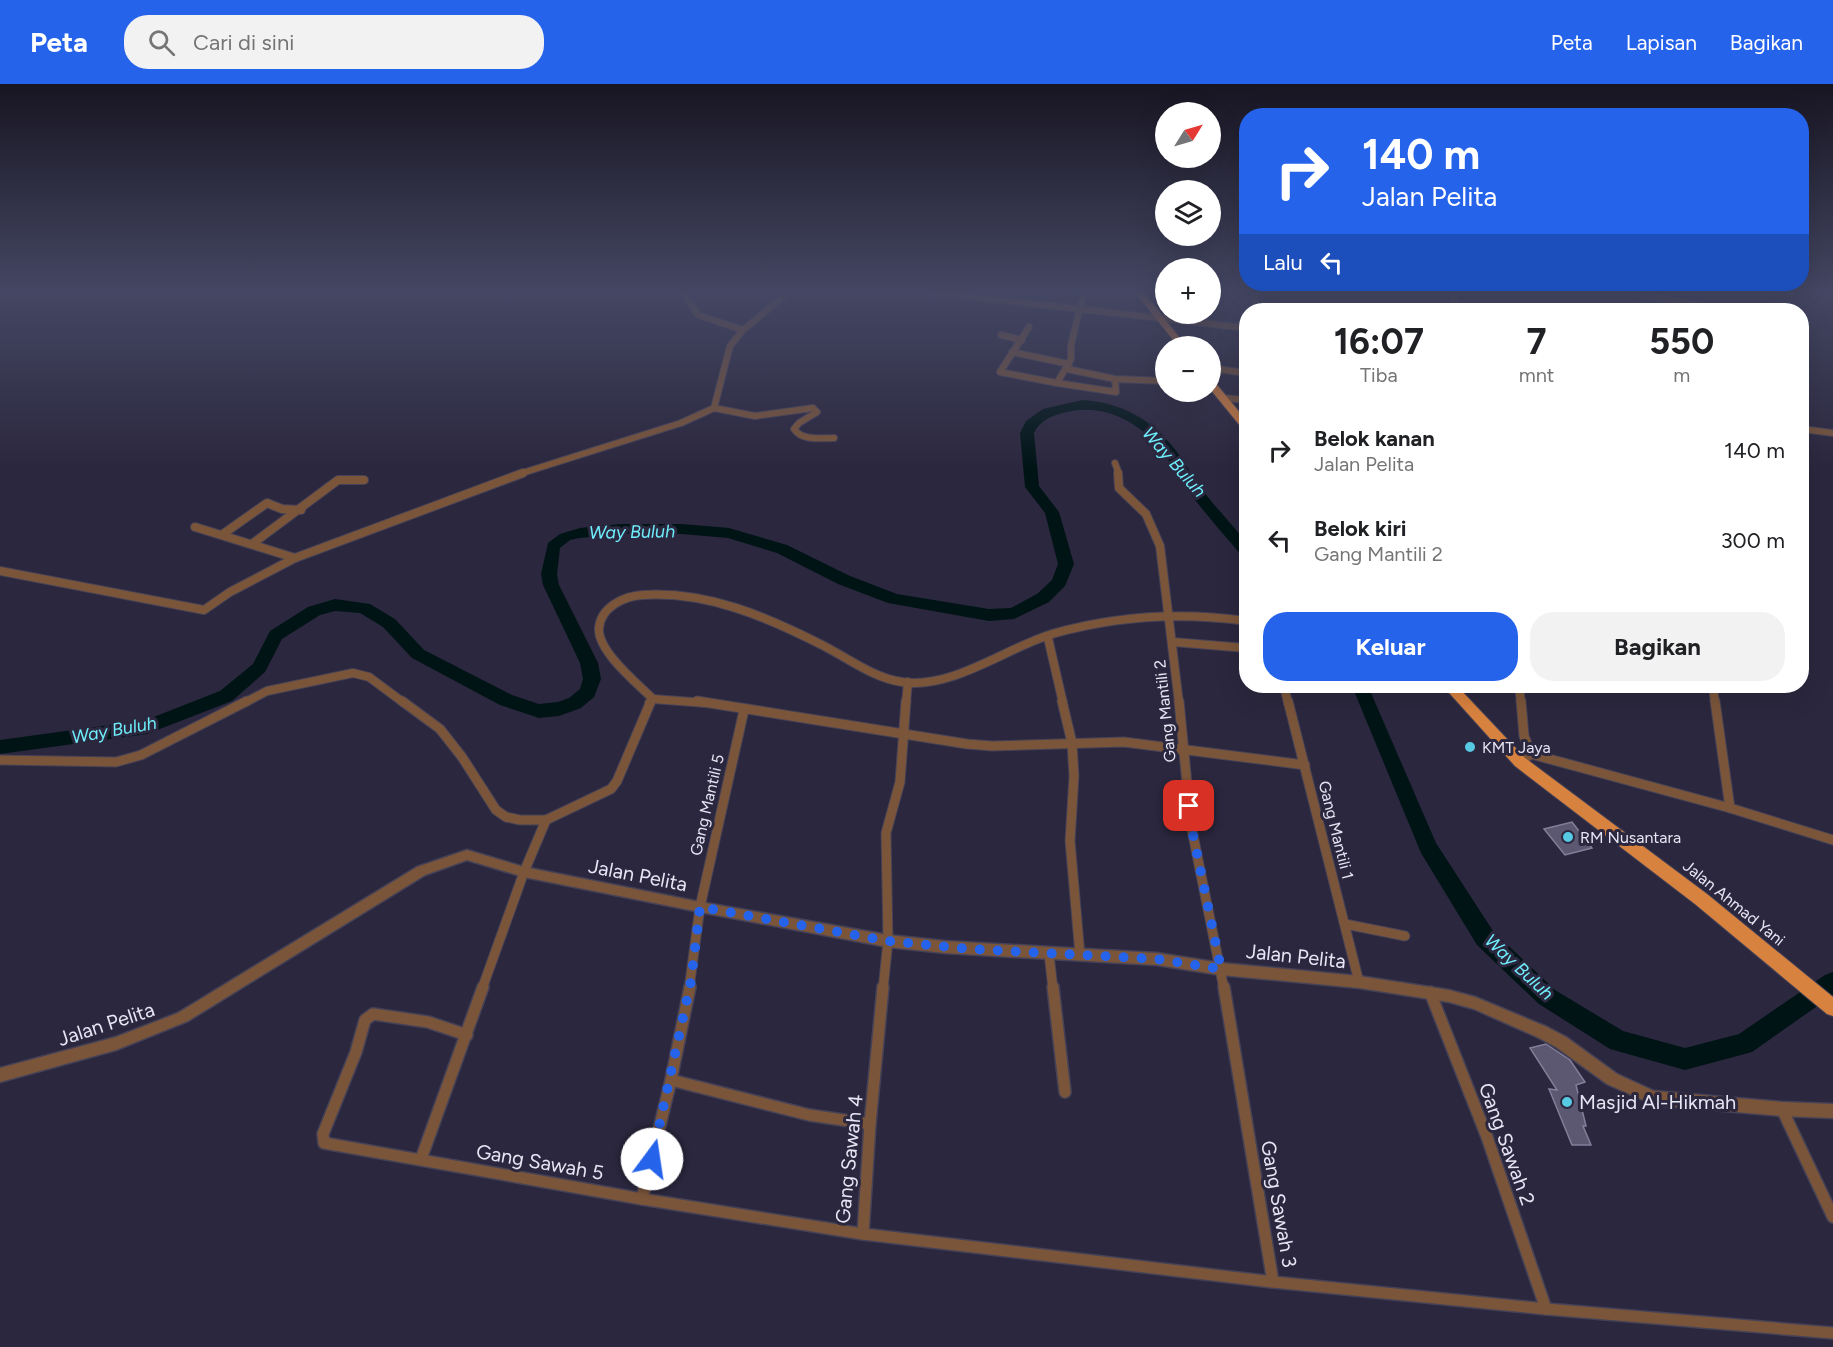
<!DOCTYPE html>
<html lang="id">
<meta charset="utf-8">
<style>
body{margin:0;font-family:Figtree,sans-serif;background:#f2f2f2;color:#202124;height:100vh;display:flex;flex-direction:column;font-size:22px;white-space:nowrap}
*{box-sizing:border-box;margin:0}
p{font-size:20px;color:#757577}
.icon{flex:none;width:33px;height:33px;fill:none;stroke:currentColor;stroke-width:2;stroke-linecap:round;stroke-linejoin:round}
.map{position:relative;flex:1;overflow:hidden}
.side{position:absolute;left:1239px;top:219px;width:570px;height:390px;display:flex;flex-direction:column;background:#fff;border-radius:24px;box-shadow:0 6px 24px #0002}
.side>*{flex:none}
.top-card{position:absolute;left:1239px;top:24px;width:570px;height:183px;border-radius:24px;box-shadow:0 6px 24px #0002;background:#2563eb;color:#fff;overflow:hidden}
.needle{width:39px;rotate:53deg}
.tools{position:absolute;left:1155px;top:18px;display:grid;gap:12px}
.tools a{display:grid;place-items:center;width:66px;height:66px;border-radius:50%;background:#fff;box-shadow:0 6px 24px #0002;font-size:30px}
.pin{position:absolute;display:grid;place-items:center;width:51px;height:51px;color:#fff;margin:-26px;border-radius:12px;box-shadow:0 3px 9px #0006}
.me{position:absolute;width:66px;margin:-33px;rotate:14deg;stroke-linejoin:round;filter:drop-shadow(0 0 4px #0008)}
.turn{display:flex;align-items:center;gap:21px;height:126px;padding:0 24px;font-size:27px}
.turn .icon{width:78px;height:78px;stroke-width:2.5}
.turn b{display:block;font-size:42px;line-height:51px}
.then{display:flex;align-items:center;height:57px;padding:0 24px;background:#0003;gap:12px;font-size:22px}
.eta{display:flex;justify-content:space-evenly;align-items:center;height:102px;text-align:center}
.eta b{font-size:36px;font-weight:700;line-height:42px}
.cta{display:flex;gap:12px;margin-top:auto;padding:12px 24px}
.cta a{flex:1;height:69px;border-radius:24px;background:#2563eb;color:#fff;font-size:24px;font-weight:700;line-height:69px;text-align:center}
.cta a+a{background:#f2f2f2;color:#202124}
ul{padding:0;list-style:none}
li{display:flex;align-items:center;gap:18px;height:90px;padding:0 24px}
li div{flex:1}
li b{display:block;font-size:22px}
li em{font-style:normal}
header{display:flex;align-items:center;gap:36px;box-sizing:border-box;height:84px;padding:0 30px;background:#2563eb;color:#fff}
header strong{font-size:28px}
nav{display:flex;gap:33px;margin-inline-start:auto;font-size:21px}
.search{width:420px;height:54px;background:#f2f2f2;display:flex;align-items:center;gap:15px;box-sizing:border-box;padding:0 21px;border-radius:24px;color:#757577;font-size:22px}
.map>svg:first-child{display:block}
</style>
<header>
<strong>Peta</strong>
<div class="search"><svg class="icon" aria-label="search" viewBox="0 0 24 24"><circle cx="10" cy="10" r="6"/><path d="M15 15l6 6"/></svg>Cari di sini</div>
<nav><a>Peta</a><a>Lapisan</a><a>Bagikan</a></nav>
</header>
<div class="map">
<svg width="1833" height="1263" viewBox="0 0 1833 1263">
<rect width="100%" height="100%" fill="#2b273e"/>
<g fill="none" stroke-linecap="round" stroke-linejoin="round">
<!-- river -->
<g fill="#001416" fill-rule="evenodd">
<path d="M1082,316c36,2 69,18 91,47 10,12 17,26 26,38 14,20 32,38 47,57v14l-5,-1c-18,-22 -37,-42 -53,-65 -9,-12 -16,-26 -25,-38 -23,-30 -59,-49 -96,-40 -14,3 -27,8 -33,21l5,53 20,26 15,52 -9,22 -16,16 -35,17 -25,2 -101,-18 -50,-19 -61,-31 -49,-15 -46,-4h-62l-40,4 -10,2 -10,8 -3,26 2,11 39,78 3,16 -7,18 -13,11 -22,8 -20,2 -39,-13 -88,-47 -29,-31 -23,-14 -25,-2 -15,4 -38,24 -17,33 -33,29 -85,33 -147,20v-14l146,-20 74,-29 33,-27 17,-33 38,-24 27,-8 35,5 25,15 29,31 88,45 27,9 19,-2 11,-4 11,-9 3,-10 -3,-16 -37,-78 -2,-11 7,-31 12,-9 20,-6 40,-4h62l47,4 58,17 63,31 47,18 92,15 22,-1 26,-14 15,-14 6,-16 -13,-51 -20,-26 -5,-54 6,-12 17,-12z"/>
<path d="M1352,602h16l68,157 57,88 62,59 68,41 62,17 54,-14 86,-59 8,-3v23l-81,57 -67,18 -75,-21 -71,-45 -62,-59 -56,-92z"/>
</g>
</g>
<!-- building -->
<g fill="#5c5871" stroke="#837f9a" stroke-width="1.5">
<path d="M1572,738l20,26 -27,7 -21,-26z"/>
<path d="M1546,960l24,16 15,22 -9,3 10,41h-3l8,19h-19l-23,-56 8,1 -27,-42z"/>
</g>
<g fill="none" stroke-linecap="round" stroke-linejoin="round">
<defs>
<g id="minor-far3">
<path d="M682,207l16,24 45,15"/>
<path d="M923,207l323,37"/>
<path d="M1254,207l3,19"/>
<path d="M1453,207l2,19"/>
<path d="M1624,207l74,14"/>
<path d="M1257,223l43,3"/>
<path d="M1029,243l-29,45 57,11 14,-24v-14l13,-54"/>
<path d="M1001,251l21,5"/>
<path d="M1012,268l57,12"/>
<path d="M1210,284l36,5"/>
<path d="M1067,285l48,10 51,2"/>
<path d="M1057,299l59,9 -1,-13"/>
<path d="M1224,314l22,2"/>
<path d="M714,324l41,8 58,-8 4,4 -18,11 -5,6c8,12 26,9 40,9"/>
<path d="M1802,345l31,4"/>
<path d="M1115,379l4,11"/>
<path d="M519,390l162,-51 33,-15 16,-62 13,-16 47,-39"/>
</g>
<g id="minor-far2">
<path d="M1118,389l1,15 27,26 14,32 19,157"/>
<path d="M195,443l100,31"/>
<path d="M223,450l44,-31 15,6 19,1"/>
<path d="M252,460l86,-64h26"/>
<path d="M0,487l204,39 26,-18 65,-34 228,-85"/>
<path d="M1048,554l15,65"/>
<path d="M1173,558l73,6"/>
<path d="M1284,602l4,17"/>
<path d="M1519,602l2,17"/>
<path d="M1713,602l2,17"/>
<path d="M653,615l53,4"/>
<path d="M244,619l23,-12 86,-18 16,4 35,26"/>
<path d="M649,619l4,-4c-15,-15 -56,-48 -54,-71 2,-21 25,-32 44,-33 65,-4 124,22 181,51 25,13 50,32 78,36 49,8 104,-34 150,-48 64,-18 129,-22 194,-13"/>
<path d="M906,619l2,-21"/>
</g>
<g id="minor-far1">
<path d="M402,617l38,28 22,28 34,53 10,7 14,3h26l65,-31 6,-8 34,-80"/>
<path d="M697,617l270,43 25,2 132,-4 181,23"/>
<path d="M1062,617l10,42 2,33 -4,65 10,114"/>
<path d="M1179,617l12,124 33,164"/>
<path d="M1288,617l71,281"/>
<path d="M1521,617l3,35 7,18"/>
<path d="M1715,617l15,107"/>
<path d="M0,676l116,2 25,-7 106,-54"/>
<path d="M1520,678l11,-8 199,54 103,32"/>
<path d="M1345,840l60,12"/>
<path d="M1049,870l4,35"/>
<path d="M482,905l42,-117 22,-52"/>
<path d="M689,905l11,-82 44,-197"/>
<path d="M883,905l5,-48 -2,-108 14,-51 6,-81"/>
</g>
<g id="minor">
<path d="M1053,903l12,105"/>
<path d="M1224,903l49,295 273,27 287,24"/>
<path d="M1430,908l57,145 59,172"/>
<path d="M467,951l-39,-13 -55,-8 -8,6 -9,32 -33,82 1,9 318,56 29,-119 19,-93"/>
<path d="M671,996l138,35 61,9"/>
<path d="M1782,1025l51,108"/>
<path d="M421,1075l62,-172"/>
<path d="M642,1115l221,35 7,-110 13,-137"/>
<path d="M863,1150l410,48"/>
</g>
<path id="tertiary" d="M467,766l57,17 176,35 188,33 57,6 212,12 64,10 138,13 90,14 26,7 72,30 19,10 51,37 37,17 128,11 51,2v14l-51,-2 -128,-11 -47,-21 -51,-37 -19,-10 -63,-28 -25,-7 -90,-14 -138,-13 -64,-10 -212,-12 -57,-6 -188,-35 -176,-35 -57,-17 -42,15 -237,146 -72,29 -116,32v-14l116,-31 62,-24 239,-146z"/>
<g id="trunk">
<path d="M1134,207h9l43,55h-8z"/>
<path d="M1210,295l3,1 33,40v9l-4,-1 -32,-39z"/>
<path d="M1443,602h14l68,72 182,136 126,103v19l-6,-2 -132,-110 -180,-138z"/>
</g>
</defs>
<!-- minor-far3 casing -->
<use href="#minor-far3" stroke="#454257" stroke-width="8"/>
<!-- minor-far2 casing -->
<use href="#minor-far2" stroke="#454257" stroke-width="10"/>
<!-- minor-far1 casing -->
<use href="#minor-far1" stroke="#454257" stroke-width="11"/>
<!-- minor casing -->
<use href="#minor" stroke="#454257" stroke-width="14"/>
<!-- tertiary casing -->
<use href="#tertiary" stroke="#454257" stroke-width="3"/>
<!-- trunk casing -->
<use href="#trunk" stroke="#454257" stroke-width="2"/>
<!-- minor-far3 -->
<use href="#minor-far3" stroke="#7b553a" stroke-width="6"/>
<!-- minor-far2 -->
<use href="#minor-far2" stroke="#7b553a" stroke-width="8"/>
<!-- minor-far1 -->
<use href="#minor-far1" stroke="#7b553a" stroke-width="9"/>
<!-- minor -->
<use href="#minor" stroke="#7b553a" stroke-width="11"/>
<!-- tertiary -->
<use href="#tertiary" fill="#7b553a" fill-rule="evenodd"/>
<!-- trunk -->
<use href="#trunk" fill="#d8823f" fill-rule="evenodd"/>
</g>
<!-- sky -->
<linearGradient id="sky" x2="0" y2="1"><stop stop-color="#181522"/><stop offset="0.54" stop-color="#444763"/><stop offset="1" stop-color="#444763" stop-opacity="0"/></linearGradient>
<rect width="1833" height="384" fill="url(#sky)"/>
<g fill="none" stroke-linecap="round" stroke-linejoin="round">
<!-- route -->
<path stroke="#2563eb" stroke-width="10" stroke-dasharray="0 18" d="M652,1075l39,-178 9,-74 188,34 81,8 188,10 64,10 -30,-144 -2,-19"/>
</g>
<!-- markers -->
<g fill="#57c9e2" stroke="#2b273e" stroke-width="2">
<circle cx="1470" cy="663" r="6"/>
<circle cx="1568" cy="753" r="6"/>
<circle cx="1567" cy="1018" r="6"/>
</g>
<g text-anchor="middle" dominant-baseline="central" stroke-width="6" stroke-linejoin="round" paint-order="stroke">
<!-- street labels -->
<g font-size="16" fill="#e7e5f4" stroke="#2b273e">
<text transform="translate(1165 627) rotate(-96)">Gang Mantili 2</text>
<text transform="translate(707 721) rotate(-77)">Gang Mantili 5</text>
<text transform="translate(1336 746) rotate(76)">Gang Mantili 1</text>
<text transform="translate(1734 819) rotate(39)">Jalan Ahmad Yani</text>
</g>
<!-- poi labels -->
<g font-size="16" fill="#e7e5f4" stroke="#2b273e" text-anchor="start">
<text x="1482" y="663">KMT Jaya</text>
<text x="1580" y="753">RM Nusantara</text>
</g>
<!-- water labels -->
<g font-size="18" font-style="italic" fill="#6feffc" stroke="#2b273e">
<text transform="translate(1174 378) rotate(49)">Way Buluh</text>
<text transform="translate(632 448) rotate(-1)">Way Buluh</text>
<text transform="translate(114 646) rotate(-10)">Way Buluh</text>
<text transform="translate(1519 883) rotate(43)">Way Buluh</text>
</g>
<!-- near-street labels -->
<g font-size="20" fill="#e7e5f4" stroke="#2b273e">
<text transform="translate(638 791) rotate(11)">Jalan Pelita</text>
<text transform="translate(1296 872) rotate(6)">Jalan Pelita</text>
<text transform="translate(106 940) rotate(-18)">Jalan Pelita</text>
<text transform="translate(1507 1060) rotate(70)">Gang Sawah 2</text>
<text transform="translate(849 1075) rotate(-84)">Gang Sawah 4</text>
<text transform="translate(540 1078) rotate(10)">Gang Sawah 5</text>
<text transform="translate(1279 1120) rotate(80)">Gang Sawah 3</text>
</g>
<!-- near-poi labels -->
<g font-size="20" fill="#e7e5f4" stroke="#2b273e" text-anchor="start">
<text x="1579" y="1018">Masjid Al-Hikmah</text>
</g>
</g>
</svg>
<div class="tools">
<a><svg class="needle" viewBox="-14 -14 28 28"><path d="M0-13l5 13h-10z" fill="#e53935"/><path d="M0 13l5-13h-10z" fill="#757577"/></svg></a>
<a><svg class="icon" aria-label="layers" viewBox="0 0 24 24"><path d="M12 4l9 5-9 5-9-5zM3 14l9 5 9-5"/></svg></a>
<a>+</a>
<a>−</a>
</div>
<div class="pin" style="left:1189px;top:722px;background:#d93025"><svg class="icon" aria-label="arrive" viewBox="0 0 24 24"><path d="M6 21V4h12l-3 4 3 4H6"/></svg></div>
<svg class="me" style="left:652px;top:1075px" viewBox="-20 -20 40 40"><circle r="19" fill="#fff"/><path d="M0-13L10 11 0 6-10 11z" fill="#2563eb"/></svg>
<div class="top-card">
<div class="turn"><svg class="icon" aria-label="right" viewBox="0 0 24 24"><path d="M7 20v-9h11M14 6l5 5-5 5"/></svg><div><b>140 m</b>Jalan Pelita</div></div>
<div class="then">Lalu<svg class="icon" aria-label="left" viewBox="0 0 24 24"><path d="M17 20v-9H6M10 6l-5 5 5 5"/></svg></div>
</div>
<section class="side">
<div class="eta">
<div><b>16:07</b><p>Tiba</p></div>
<div><b>7</b><p>mnt</p></div>
<div><b>550</b><p>m</p></div>
</div>
<ul>
<li><svg class="icon" aria-label="right" viewBox="0 0 24 24"><path d="M7 20v-9h11M14 6l5 5-5 5"/></svg><div><b>Belok kanan</b><p>Jalan Pelita</p></div><em>140 m</em></li>
<li><svg class="icon" aria-label="left" viewBox="0 0 24 24"><path d="M17 20v-9H6M10 6l-5 5 5 5"/></svg><div><b>Belok kiri</b><p>Gang Mantili 2</p></div><em>300 m</em></li>
</ul>
<div class="cta"><a>Keluar</a><a>Bagikan</a></div>
</section>
</div>
